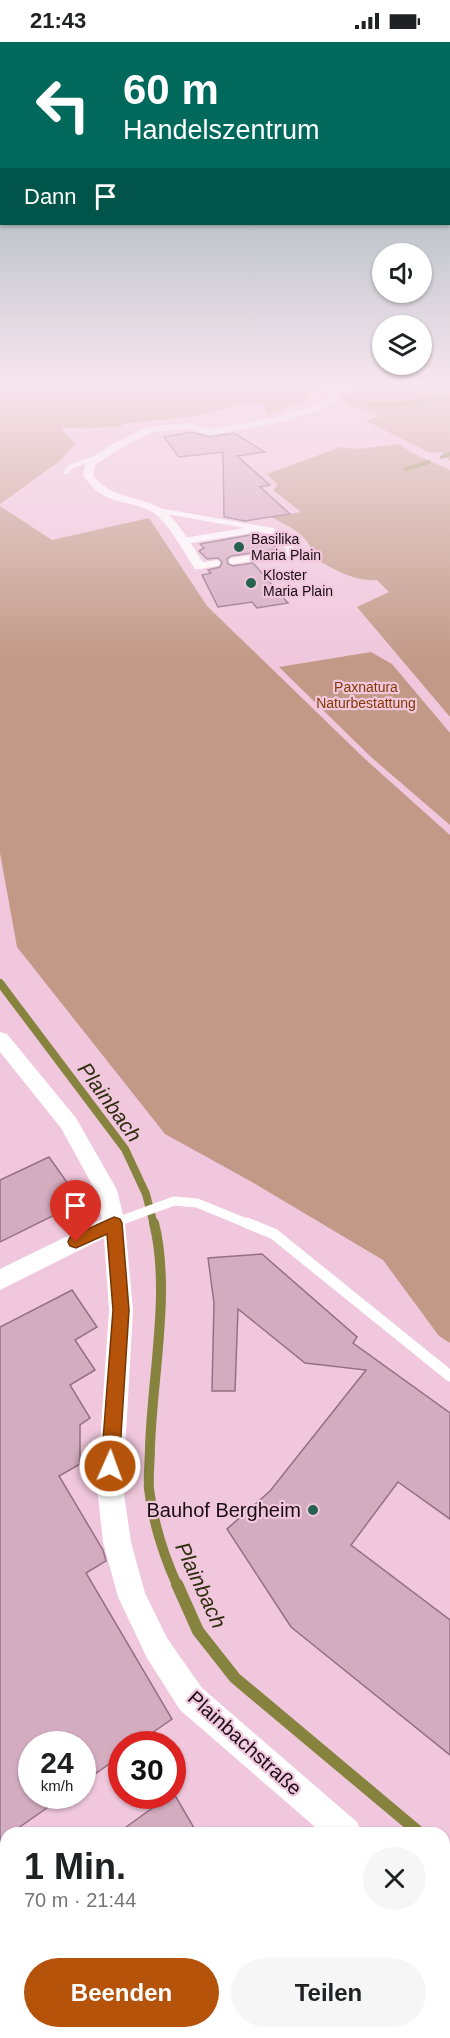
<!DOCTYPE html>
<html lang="de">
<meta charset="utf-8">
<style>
body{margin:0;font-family:Arial,sans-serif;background:#f6f6f6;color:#202124;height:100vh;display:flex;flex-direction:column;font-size:22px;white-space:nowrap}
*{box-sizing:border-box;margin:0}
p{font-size:20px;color:#757577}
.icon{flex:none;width:33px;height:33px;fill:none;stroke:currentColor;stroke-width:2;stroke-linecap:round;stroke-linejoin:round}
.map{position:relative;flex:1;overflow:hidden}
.panel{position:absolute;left:0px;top:1785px;width:450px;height:212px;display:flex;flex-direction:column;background:#fff;border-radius:18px 18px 0 0;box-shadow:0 2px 4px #0004}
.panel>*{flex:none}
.hud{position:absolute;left:0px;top:0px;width:450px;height:183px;box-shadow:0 2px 4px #0004;background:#00695c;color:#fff;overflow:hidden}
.tools{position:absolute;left:372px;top:201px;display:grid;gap:12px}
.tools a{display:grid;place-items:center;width:60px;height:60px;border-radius:50%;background:#fff;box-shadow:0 2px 4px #0004;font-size:30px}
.speed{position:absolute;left:18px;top:1689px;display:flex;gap:12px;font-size:30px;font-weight:700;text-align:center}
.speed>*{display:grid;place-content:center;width:78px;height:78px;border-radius:50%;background:#fff;box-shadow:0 2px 4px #0004;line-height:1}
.speed small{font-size:15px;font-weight:400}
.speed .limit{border:9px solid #d22;background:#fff;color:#111}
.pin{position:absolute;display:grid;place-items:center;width:51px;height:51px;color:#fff;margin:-62px -26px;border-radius:50% 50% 50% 0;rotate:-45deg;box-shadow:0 0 6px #0007}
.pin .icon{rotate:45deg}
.me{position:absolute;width:66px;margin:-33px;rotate:2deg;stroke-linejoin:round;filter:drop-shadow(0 0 4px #0008)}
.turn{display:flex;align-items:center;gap:21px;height:126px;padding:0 24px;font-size:27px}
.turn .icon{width:78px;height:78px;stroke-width:2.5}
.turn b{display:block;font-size:42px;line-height:51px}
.then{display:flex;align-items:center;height:57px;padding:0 24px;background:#0003;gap:12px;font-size:22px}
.round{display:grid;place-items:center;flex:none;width:63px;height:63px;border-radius:32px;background:#f6f6f6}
.summary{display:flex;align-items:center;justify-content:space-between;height:102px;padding:0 24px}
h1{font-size:36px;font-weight:600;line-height:45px}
.cta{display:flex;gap:12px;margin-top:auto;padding:12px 24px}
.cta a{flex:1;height:69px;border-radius:36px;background:#b45309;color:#fff;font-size:24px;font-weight:600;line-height:69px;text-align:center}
.cta a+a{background:#f6f6f6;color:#202124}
.status{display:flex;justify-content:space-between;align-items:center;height:42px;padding:0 30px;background:#fff;direction:ltr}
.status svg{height:16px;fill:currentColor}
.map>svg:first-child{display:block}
</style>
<div class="status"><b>21:43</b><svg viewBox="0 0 49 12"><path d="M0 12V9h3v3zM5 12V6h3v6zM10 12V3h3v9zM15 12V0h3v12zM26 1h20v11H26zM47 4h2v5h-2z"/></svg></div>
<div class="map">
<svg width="450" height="1996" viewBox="0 0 450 1996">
<rect width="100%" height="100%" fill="#f0c7dc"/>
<!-- green -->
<g fill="#c19986">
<path d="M0,341h324l-18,17 -38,14 -5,-9 -17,-2 -55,14 -65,6 -7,4 -58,1 14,16 -14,16 -61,44z"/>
<path d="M361,341h89v78l-9,-9 -11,1 -64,-32 15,-5 -33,-12 -6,-5 4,-7z"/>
<path d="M399,402l15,10 36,16v247l-93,-110 32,-15 -12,-12c-23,2 -45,-12 -65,-23 2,-20 -27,-33 -41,-40l30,-5 -28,-22 5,-5 -11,-11 74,-27 18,2z"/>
<path d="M0,464l52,34 97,-22 58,88 158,153 85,76v508l-11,-7 -56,-76 -131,-78 -87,-48 -148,-187 -17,-94z"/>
<path d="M371,610l21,12 58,69v92l-79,-68 -92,-90z"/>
</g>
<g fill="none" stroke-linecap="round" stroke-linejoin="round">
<!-- stream-far3 -->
<g stroke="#86833f" stroke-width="4">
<path d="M371,363l31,-1 48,-7"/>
<path d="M442,415l8,-3"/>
<path d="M406,427l23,-7"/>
</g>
<!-- stream-far2 -->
<path stroke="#86833f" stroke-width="8" d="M0,941l125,166 21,45 8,31"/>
<!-- stream-far1 -->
<path stroke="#86833f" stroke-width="10" d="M154,1181c17,67 -2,155 -4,224 0,14 -2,28 -1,42 4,33 15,67 28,96"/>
<!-- stream -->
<g stroke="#86833f" stroke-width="12">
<path d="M177,1542l21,47 37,47 185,155"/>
<path d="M444,1811l6,5"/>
</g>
</g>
<!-- building -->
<g fill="#d4acc0" stroke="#957083" stroke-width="1.5">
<path d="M191,390l19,5 24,-4 31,19 -28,4 33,29 -10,2 30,27 -45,7 -21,-4 -1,-65 -44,5 -15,-20z"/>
<path d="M256,492l7,1 14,14 -46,7 -4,3 1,5 5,2 20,-3 35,40 -31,5 -5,-6 -34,5 -16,-32 9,-2 -3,-3 12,-3 2,-5 -4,-4 -11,1 -8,-8 5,-3 -4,-4z"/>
<path d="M49,1115l32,45 -81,40v-62z"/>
<path d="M262,1212l95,83 -4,6 97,70v106l-52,-37 -47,63 99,75v135l-159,-128 -64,-98 43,-38 96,-121 -61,-7 -67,-54 -3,82h-23l2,-88 -6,-45z"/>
<path d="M72,1248l25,37 -22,13 20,30 -25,15 20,33 -10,7v39l-21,12 44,74 3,11 -20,12 86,146 -36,25h-14v11l-40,28v-39h-50v52h32l-53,37h-5v4l-6,4v-514z"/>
<path d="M173,1750l24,41h-79l51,-37h3z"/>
</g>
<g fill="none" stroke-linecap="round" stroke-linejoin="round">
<!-- service-far3 -->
<g stroke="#fff" stroke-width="4.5">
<path d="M66,430l6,-6 23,-8"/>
<path d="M157,468l101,18"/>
</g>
<!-- service-far2 -->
<g stroke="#fff" stroke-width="6">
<path d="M184,499l67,-11"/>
<path d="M232,519l57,-8 2,-4 -19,-18 -23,-4"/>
<path d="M199,524l18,-3"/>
</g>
<!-- service-far1 -->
<path stroke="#fff" stroke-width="9" d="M114,1181l60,-22 23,2 54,22"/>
<!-- service -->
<path stroke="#fff" stroke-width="11" d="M247,1181l27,11 176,142"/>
<!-- minor -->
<g fill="#fff" fill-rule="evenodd">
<path d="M345,341h10l-32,26 -40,13 -73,13 -22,-6 -36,3 -33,17 -24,16 -2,10c17,23 43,21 66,32 15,7 37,44 46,59l-2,3h-8c-10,-15 -28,-49 -43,-57 -28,-15 -47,-4 -69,-37l3,-13 25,-17 36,-18 41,-4 22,6 68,-12 39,-12z"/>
<path d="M0,990l7,2 69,84 41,72 8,33 8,87 -10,177 8,55 14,51 22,45 35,50 155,134 5,11h-40l-142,-123 -33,-52 -29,-61 -15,-55 -6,-55 12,-177 -5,-72 -104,52v-21l102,-50 -7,-29 -34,-62 -61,-76z"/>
<path d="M444,1859l6,3v36l-6,-3z"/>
</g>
</g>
<!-- sky -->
<linearGradient id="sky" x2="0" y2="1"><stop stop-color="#81a0a4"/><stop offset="0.55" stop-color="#f8e6ef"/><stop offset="1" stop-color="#f8e6ef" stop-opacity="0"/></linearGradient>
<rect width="450" height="621" fill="url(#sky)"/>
<!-- route -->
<path fill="#b45309" stroke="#753606" stroke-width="1.5" d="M114,1175l6,2 2,4 7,87 -10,156 -2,7 -7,2 -6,-2 -3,-7 12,-156 -6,-76 -31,14 -6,-2 -2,-4 2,-5z"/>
<!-- markers -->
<g fill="#26624d" stroke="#f0c7dc" stroke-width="2">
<circle cx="239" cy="505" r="6"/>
<circle cx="251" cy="541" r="6"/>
<circle cx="313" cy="1468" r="6"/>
</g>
<g text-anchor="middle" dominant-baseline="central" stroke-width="4.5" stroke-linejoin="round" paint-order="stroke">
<!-- far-poi labels -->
<g font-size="14" fill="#1b0d15" stroke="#f0c7dc" text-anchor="start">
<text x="251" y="497">Basilika<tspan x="251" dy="16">Maria Plain</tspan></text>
<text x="263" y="533">Kloster<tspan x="263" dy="16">Maria Plain</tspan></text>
</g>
<!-- far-park labels -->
<g font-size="14" fill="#853803" stroke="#f0c7dc">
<text x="366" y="645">Paxnatura<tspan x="366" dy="16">Naturbestattung</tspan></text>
</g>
<!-- near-poi labels -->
<g font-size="20" fill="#1b0d15" stroke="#f0c7dc" text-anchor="end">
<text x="301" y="1468">Bauhof Bergheim</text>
</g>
<!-- near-street labels -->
<g font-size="20" fill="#1b0d15" stroke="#f0c7dc">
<text transform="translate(245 1701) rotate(42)">Plainbachstraße</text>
</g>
<!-- near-water labels -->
<g font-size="21" font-style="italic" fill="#2f2d0e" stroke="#f0c7dc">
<text transform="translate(110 1060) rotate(54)">Plainbach</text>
<text transform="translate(201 1543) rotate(65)">Plainbach</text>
</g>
</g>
</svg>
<div class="tools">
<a><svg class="icon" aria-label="sound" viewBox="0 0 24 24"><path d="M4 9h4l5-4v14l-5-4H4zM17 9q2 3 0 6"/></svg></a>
<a><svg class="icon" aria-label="layers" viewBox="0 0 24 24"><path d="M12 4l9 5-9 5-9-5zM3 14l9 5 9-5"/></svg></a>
</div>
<div class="speed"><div>24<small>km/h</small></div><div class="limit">30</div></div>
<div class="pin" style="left:76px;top:1200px;background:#d93025"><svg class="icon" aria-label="arrive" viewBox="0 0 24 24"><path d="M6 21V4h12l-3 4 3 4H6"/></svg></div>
<svg class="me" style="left:110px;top:1424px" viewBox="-20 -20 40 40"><circle r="17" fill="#b45309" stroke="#fff" stroke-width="3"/><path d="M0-11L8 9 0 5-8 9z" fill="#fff"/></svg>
<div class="hud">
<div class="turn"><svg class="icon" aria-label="left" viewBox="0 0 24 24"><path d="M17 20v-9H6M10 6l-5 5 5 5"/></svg><div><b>60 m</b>Handelszentrum</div></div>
<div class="then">Dann<svg class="icon" aria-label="arrive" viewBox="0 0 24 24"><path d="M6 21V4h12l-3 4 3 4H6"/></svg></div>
</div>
<section class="panel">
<div class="summary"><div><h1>1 Min.</h1><p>70 m · 21:44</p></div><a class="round"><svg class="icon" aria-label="close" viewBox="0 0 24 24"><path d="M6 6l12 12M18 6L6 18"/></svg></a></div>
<div class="cta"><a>Beenden</a><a>Teilen</a></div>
</section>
</div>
